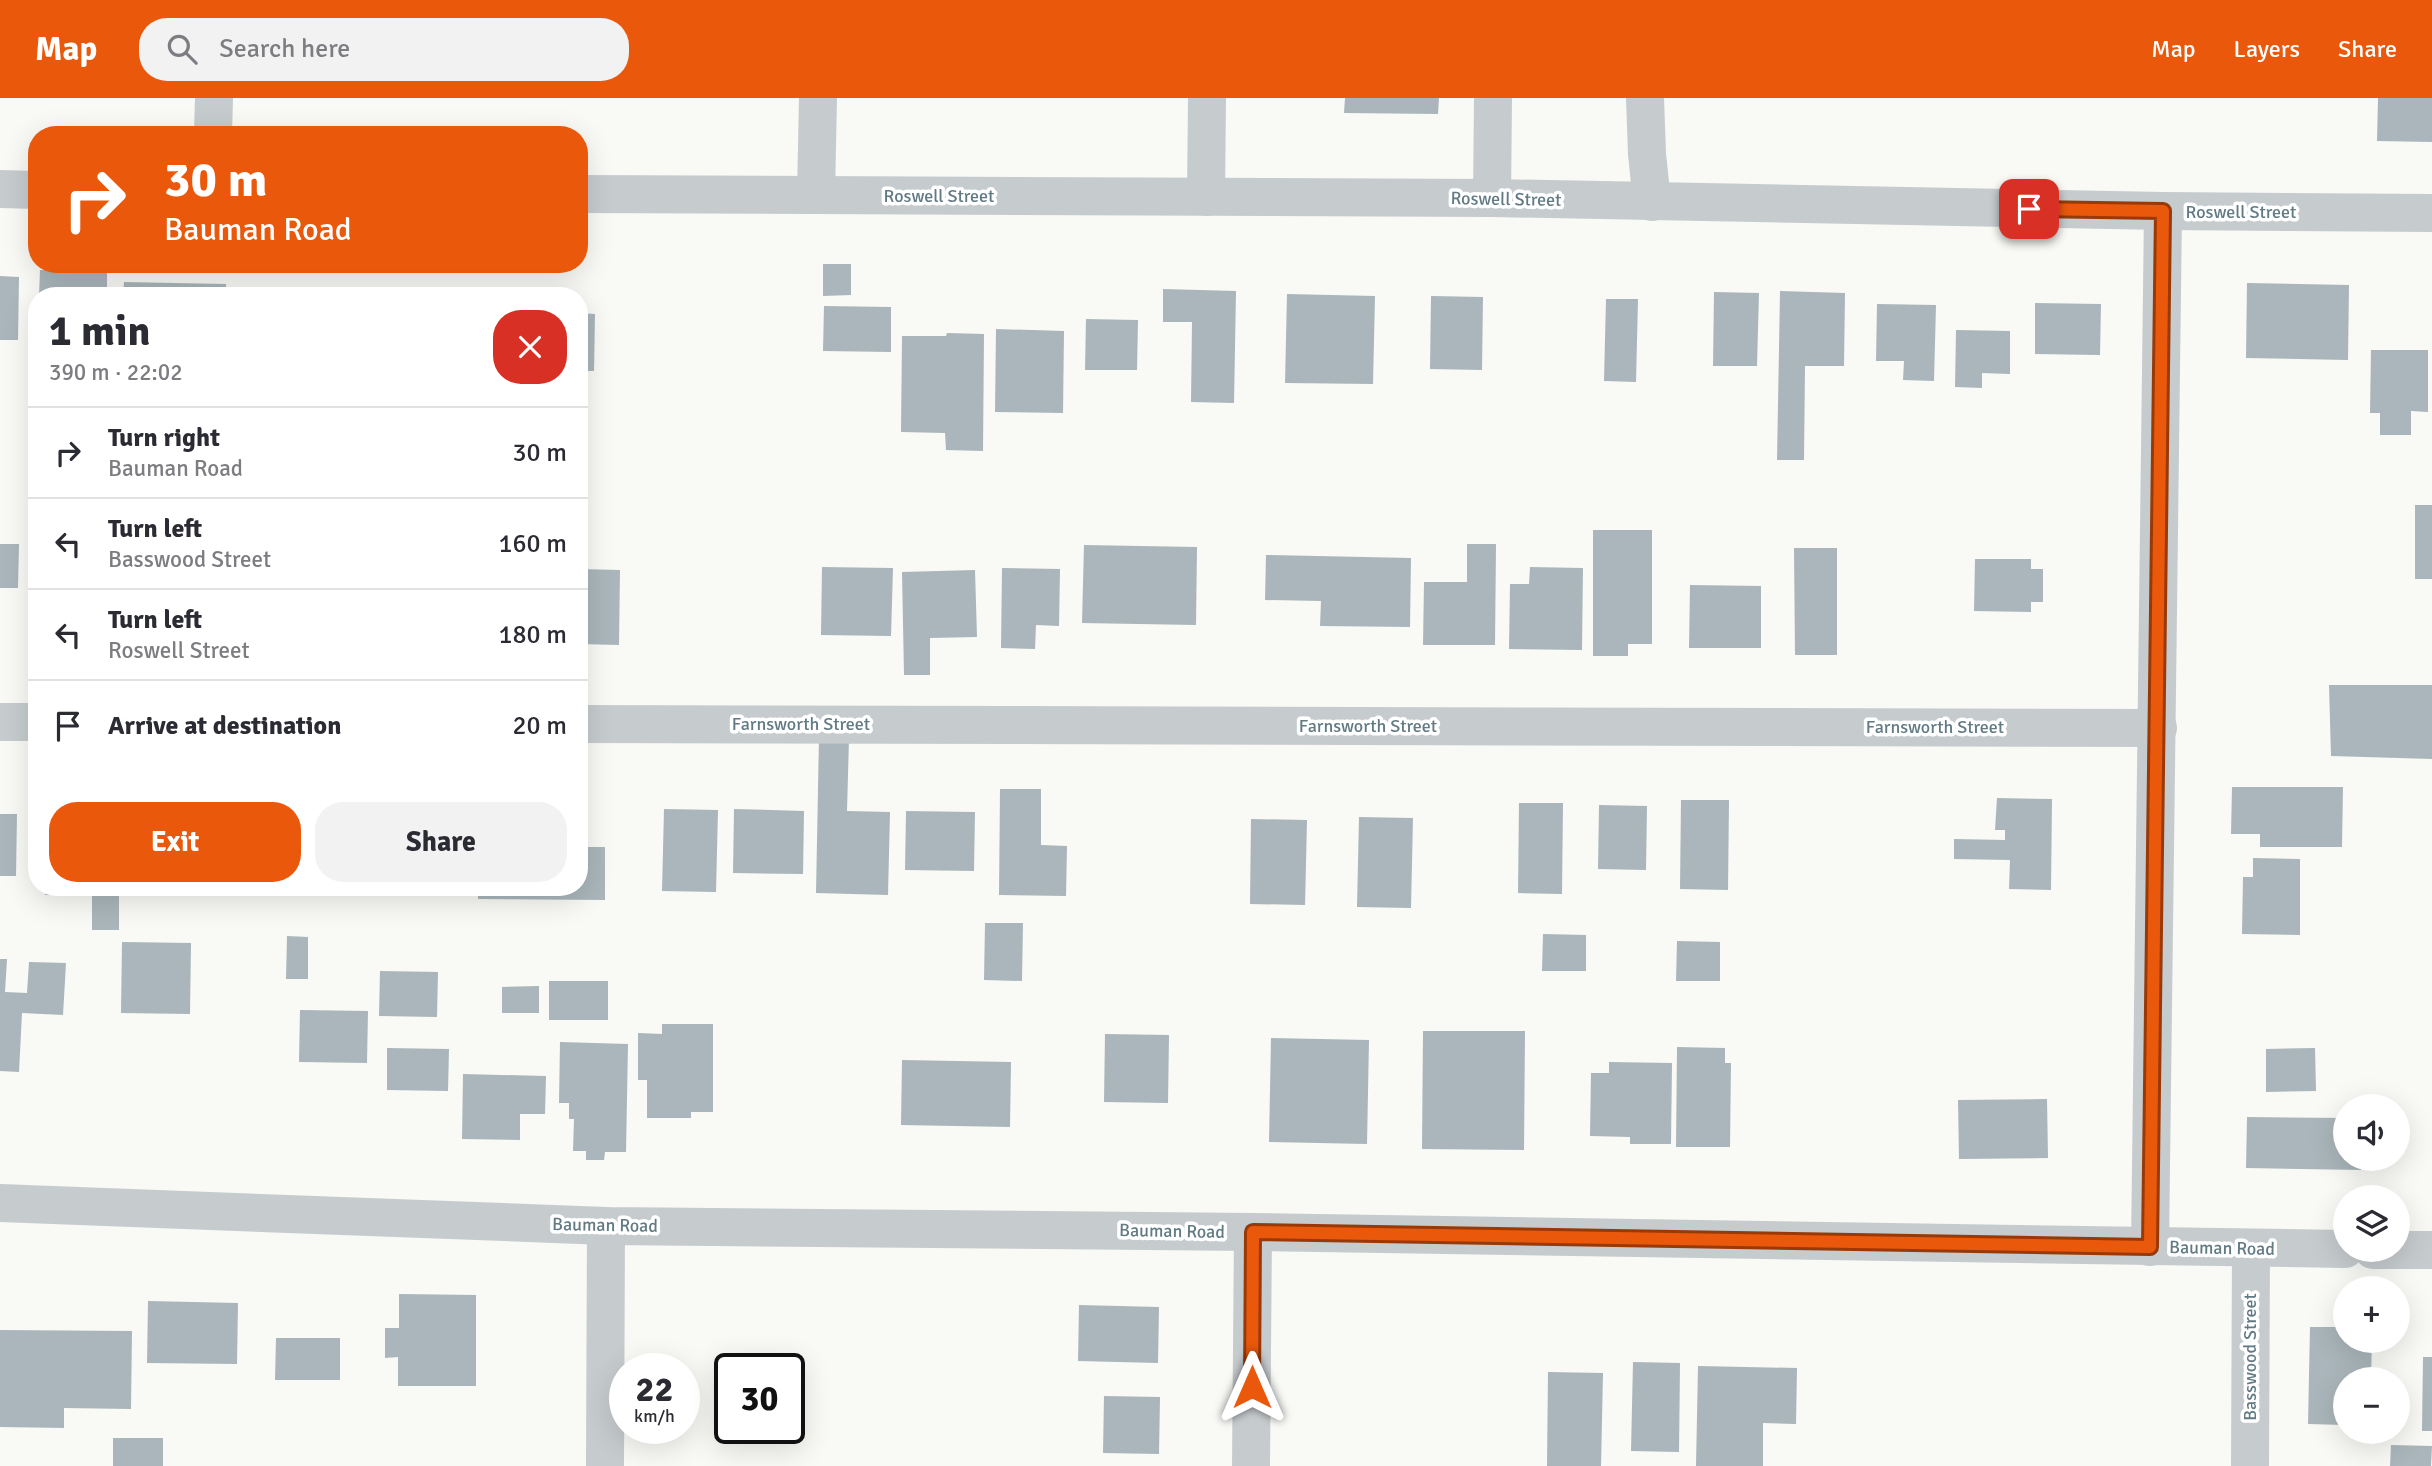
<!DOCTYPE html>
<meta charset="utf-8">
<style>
body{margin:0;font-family:Signika,sans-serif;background:#f2f2f3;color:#2b2b33;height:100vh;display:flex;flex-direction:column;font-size:26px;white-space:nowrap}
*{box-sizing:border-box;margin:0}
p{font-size:23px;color:#7c7c81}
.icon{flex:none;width:38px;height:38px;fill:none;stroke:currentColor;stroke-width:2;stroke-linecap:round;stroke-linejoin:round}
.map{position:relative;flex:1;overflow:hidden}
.sheet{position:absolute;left:28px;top:189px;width:560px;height:609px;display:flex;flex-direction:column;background:#fff;border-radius:28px;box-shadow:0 7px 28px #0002}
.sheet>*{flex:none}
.hud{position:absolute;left:28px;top:28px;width:560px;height:147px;border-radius:28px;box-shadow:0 7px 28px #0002;background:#ea580c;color:#fff;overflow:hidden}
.buttons{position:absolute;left:2333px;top:996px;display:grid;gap:14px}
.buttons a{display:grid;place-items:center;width:77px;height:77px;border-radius:50%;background:#fff;box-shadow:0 7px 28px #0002;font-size:35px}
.speed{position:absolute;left:609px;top:1255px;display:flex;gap:14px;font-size:35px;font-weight:700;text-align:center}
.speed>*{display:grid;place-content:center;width:91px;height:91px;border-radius:50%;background:#fff;box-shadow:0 7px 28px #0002;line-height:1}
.speed small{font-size:18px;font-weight:400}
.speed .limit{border:4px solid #111;border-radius:10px;background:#fff;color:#111}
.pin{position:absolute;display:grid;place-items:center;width:60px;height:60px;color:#fff;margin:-30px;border-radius:14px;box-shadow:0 4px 10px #0006}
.me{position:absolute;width:77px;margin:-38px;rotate:0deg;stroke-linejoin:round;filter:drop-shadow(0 0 5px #0008)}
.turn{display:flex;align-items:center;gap:24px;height:147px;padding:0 21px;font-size:32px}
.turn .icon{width:91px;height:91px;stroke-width:2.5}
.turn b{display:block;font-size:49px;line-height:60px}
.round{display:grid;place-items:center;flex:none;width:74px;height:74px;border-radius:28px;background:#f2f2f3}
.headline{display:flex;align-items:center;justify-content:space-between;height:119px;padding:0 21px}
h1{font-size:42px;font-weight:700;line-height:52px}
.button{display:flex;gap:14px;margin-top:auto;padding:14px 21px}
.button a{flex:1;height:80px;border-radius:28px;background:#ea580c;color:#fff;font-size:28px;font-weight:700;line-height:80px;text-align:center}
.button a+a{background:#f2f2f3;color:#2b2b33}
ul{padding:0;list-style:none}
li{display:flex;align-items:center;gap:21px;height:91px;padding:0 21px;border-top:2px solid #e1e1e2}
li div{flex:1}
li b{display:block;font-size:26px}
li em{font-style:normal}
header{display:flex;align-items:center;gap:42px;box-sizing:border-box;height:98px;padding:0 35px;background:#ea580c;color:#fff}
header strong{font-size:33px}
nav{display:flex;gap:38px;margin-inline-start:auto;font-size:24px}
.search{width:490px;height:63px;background:#f2f2f3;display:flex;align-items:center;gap:18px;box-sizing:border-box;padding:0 24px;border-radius:28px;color:#7c7c81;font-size:26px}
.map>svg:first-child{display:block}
</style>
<header>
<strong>Map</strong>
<div class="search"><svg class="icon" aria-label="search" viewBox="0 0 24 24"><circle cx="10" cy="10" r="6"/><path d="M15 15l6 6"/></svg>Search here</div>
<nav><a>Map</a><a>Layers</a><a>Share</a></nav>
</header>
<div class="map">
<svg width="2432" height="1368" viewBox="0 0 2432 1368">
<rect width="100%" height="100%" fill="#f9f9f6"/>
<!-- building -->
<g fill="#aab6bb">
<path d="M1345,0h94l-1,16 -94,-1z"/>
<path d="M2378,0h54v44l-55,-1z"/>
<path d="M823,166h28v31l-28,1z"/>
<path d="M40,172l67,1v25h-68z"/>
<path d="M0,178l19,1 -1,63h-18z"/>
<path d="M124,184l102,2v12h-103z"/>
<path d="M2247,185l102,2 -1,75 -102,-2z"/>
<path d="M1163,191l73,2 -2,112 -43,-1 1,-80h-29z"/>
<path d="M1780,193l65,2 -1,73h-39l-1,94h-27z"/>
<path d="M1714,194l45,1 -2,73h-44z"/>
<path d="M1287,196l88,2 -2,88 -88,-1z"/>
<path d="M1431,198l52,1 -1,73 -52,-1z"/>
<path d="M1606,201h32l-2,83 -32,-1z"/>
<path d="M2035,205l66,1 -1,51 -65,-1z"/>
<path d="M1877,206l59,1 -2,76 -31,-1 1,-19h-28z"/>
<path d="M824,208l67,1v45l-68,-1z"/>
<path d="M579,215l16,1 -1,57h-15z"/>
<path d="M1086,221l52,1 -1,50h-52z"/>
<path d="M996,231l68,2 -1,82 -68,-1z"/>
<path d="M1956,232l54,1v43l-28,-1v15l-27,-1z"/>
<path d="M947,235l37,1 -1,117 -37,-1 -1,-17 -44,-1 1,-96h44z"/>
<path d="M2371,252h57v62l-17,-1v24h-31v-22h-10z"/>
<path d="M32,386h5v49h-6z"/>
<rect x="2415" y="407" width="17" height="74"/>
<path d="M1593,432h59v114h-24v12h-35z"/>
<path d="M0,446h19l-1,44h-18z"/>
<path d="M1467,446h29l-1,101h-72l1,-63h43z"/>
<path d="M1084,447l113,2 -1,78 -114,-2z"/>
<path d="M1794,450h43v107h-42z"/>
<path d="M1266,457l145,3 -1,69 -90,-1 1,-25 -56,-1z"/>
<path d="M1975,461h56v10h12v33h-12v10l-57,-1z"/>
<path d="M822,469l71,1 -2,68 -70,-1z"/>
<path d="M1530,469l53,1 -1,82 -73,-1 1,-65h19z"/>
<path d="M1002,470l58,1 -1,57 -23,-1 -1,24 -34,-1z"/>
<path d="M579,471l41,1 -1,75 -40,-1z"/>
<path d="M975,472l2,67 -47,1v37h-26l-2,-103z"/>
<path d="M1690,487l71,1v62h-72z"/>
<path d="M2329,587h103v74l-101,-3z"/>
<path d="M819,639l30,1 -2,73 43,1 -2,83 -72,-2z"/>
<path d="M2232,689h111l-1,60h-82v-13h-29z"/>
<path d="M1000,691h41v56l26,1 -1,50 -67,-1z"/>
<path d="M1997,700l55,1 -1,91 -42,-1 1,-29 -56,-1v-20l51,1v-10h-10z"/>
<path d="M1681,702h48l-1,90 -48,-1z"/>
<path d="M1519,705h44l-1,91 -44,-1z"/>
<path d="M1599,707l48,1 -1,64 -48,-1z"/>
<path d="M664,711l54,1 -2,82 -54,-1z"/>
<path d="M734,711l70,2 -1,63 -70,-1z"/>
<path d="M906,713l69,1 -1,59 -69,-1z"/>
<path d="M0,716h17l-1,62h-16z"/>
<path d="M1359,719l54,1 -2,90 -54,-1z"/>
<path d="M1251,721l56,1 -2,85 -55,-1z"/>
<path d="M579,749h26v53l-127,-1v-12h101z"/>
<path d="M2253,760l47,1v76l-58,-1 1,-57h10z"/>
<path d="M45,789h43v7l-43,1z"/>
<path d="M92,789h98v7l-71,-1v37h-27z"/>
<path d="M213,789h62v6l-62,-1z"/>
<path d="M985,825h38l-1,58 -38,-1z"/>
<path d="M1543,836l43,1v36h-44z"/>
<path d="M287,838l21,1v42h-22z"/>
<path d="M1677,843l43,1v39h-44z"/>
<path d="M122,844l69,1 -1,71 -69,-1z"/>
<path d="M0,861h7l-2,33 22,1 2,-31 37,1 -3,52 -41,-2 -3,59 -19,-1z"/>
<path d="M380,873l58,1 -1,45 -58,-1z"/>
<rect x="549" y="883" width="59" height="39"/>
<path d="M539,888v27h-37v-26z"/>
<path d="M300,912l68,1 -1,52 -68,-1z"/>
<path d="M662,926h51v88h-22v6h-44v-38h-9v-47l24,1z"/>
<path d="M1423,933h102l-1,119 -102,-1z"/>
<path d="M1105,936l64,1 -1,68 -64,-1z"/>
<path d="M1271,940l98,2 -2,104 -98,-2z"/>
<path d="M560,944l68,2 -2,108h-21l-1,8h-18v-9h-13l1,-32h-5v-16h-10z"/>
<path d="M1677,949l48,1v15h6l-1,84h-54z"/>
<path d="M387,950l62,1 -1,42 -61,-1z"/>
<path d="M2315,950l1,43 -50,1v-43z"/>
<path d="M902,962l109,2 -1,65 -109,-2z"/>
<path d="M1609,964l63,1 -1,81h-41v-7l-40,-1 1,-63h18z"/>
<path d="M463,976l83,2 -1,38h-25v26l-58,-1z"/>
<path d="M2047,1001l1,59 -89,1 -1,-59z"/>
<path d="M2247,1019l98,1v40h16v12l-115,-2z"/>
<path d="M399,1196l77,1v91h-78v-29l-13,1v-30h14z"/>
<path d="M148,1203l90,2 -1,61 -90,-1z"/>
<path d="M1079,1207l80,2 -1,56 -80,-2z"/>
<path d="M2310,1229h35v13h27l-1,39h-26v46l-37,-1z"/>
<path d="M0,1232l132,1 -1,78 -67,-1v20l-64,-1z"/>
<path d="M276,1240h64v42h-65z"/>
<path d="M2423,1259h9v74h-10z"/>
<path d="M1633,1264l47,1 -1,89 -48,-1z"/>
<path d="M1698,1268l99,2 -1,56 -33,-1v43h-67z"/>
<path d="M1548,1274l55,1 -2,93h-54z"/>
<path d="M1104,1298l56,1 -1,57 -56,-1z"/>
<rect x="113" y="1340" width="50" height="28"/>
<path d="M2391,1347l41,1 -1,20h-41z"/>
</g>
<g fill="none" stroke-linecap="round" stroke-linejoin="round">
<!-- minor -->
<g stroke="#c6cbce" stroke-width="38">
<path d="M1645,0l2,56 5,48"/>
<path d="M213,37l1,-37"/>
<path d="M0,91l37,1"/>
<path d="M579,96l913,4 671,13 269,2"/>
<path d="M816,97l2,-97"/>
<path d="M1206,99l1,-99"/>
<path d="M1492,100l1,-100"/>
<path d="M0,624h37"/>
<path d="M579,626l1579,4"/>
<path d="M0,1105l606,23 647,6 1092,17"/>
<path d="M2150,1149l13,-1036"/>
<path d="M2373,1152h59"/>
<path d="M605,1368l1,-240"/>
<path d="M1251,1368l2,-234"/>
<path d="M2250,1368l1,-218"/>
</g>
</g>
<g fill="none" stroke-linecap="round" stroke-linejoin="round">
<defs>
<path id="route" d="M1252,1289l1,-155 897,15 13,-1036 -134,-2"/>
</defs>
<!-- route casing -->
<use href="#route" stroke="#983908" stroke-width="18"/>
<!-- route -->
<use href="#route" stroke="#ea580c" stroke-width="12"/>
</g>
<g text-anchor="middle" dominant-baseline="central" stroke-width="7" stroke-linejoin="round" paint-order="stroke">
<!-- street labels -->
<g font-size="18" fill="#617a84" stroke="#fff">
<text x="939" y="98">Roswell Street</text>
<text transform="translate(1506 101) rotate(1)">Roswell Street</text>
<text x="2241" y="114">Roswell Street</text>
<text x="801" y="626">Farnsworth Street</text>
<text x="1368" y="628">Farnsworth Street</text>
<text x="1935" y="629">Farnsworth Street</text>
<text transform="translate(605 1127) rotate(1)">Bauman Road</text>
<text transform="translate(1172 1133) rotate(1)">Bauman Road</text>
<text transform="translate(2222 1150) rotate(1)">Bauman Road</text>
<text transform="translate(2250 1259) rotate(-90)">Basswood Street</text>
</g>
</g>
</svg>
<div class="buttons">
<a><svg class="icon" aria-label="sound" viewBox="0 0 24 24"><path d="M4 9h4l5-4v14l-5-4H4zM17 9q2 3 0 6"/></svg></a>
<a><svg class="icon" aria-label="layers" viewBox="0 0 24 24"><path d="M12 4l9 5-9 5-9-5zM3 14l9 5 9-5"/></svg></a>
<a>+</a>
<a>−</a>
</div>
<div class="speed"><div>22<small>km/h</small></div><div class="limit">30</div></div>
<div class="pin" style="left:2029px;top:111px;background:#d93025"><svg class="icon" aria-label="arrive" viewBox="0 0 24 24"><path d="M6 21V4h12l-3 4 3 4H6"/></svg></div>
<svg class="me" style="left:1252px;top:1289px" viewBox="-20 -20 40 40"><path d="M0-17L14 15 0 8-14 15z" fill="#ea580c" stroke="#fff" stroke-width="4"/></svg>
<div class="hud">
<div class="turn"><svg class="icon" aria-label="right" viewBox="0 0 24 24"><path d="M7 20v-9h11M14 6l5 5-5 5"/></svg><div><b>30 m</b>Bauman Road</div></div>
</div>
<section class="sheet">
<div class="headline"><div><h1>1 min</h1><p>390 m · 22:02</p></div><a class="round" style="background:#d93025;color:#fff"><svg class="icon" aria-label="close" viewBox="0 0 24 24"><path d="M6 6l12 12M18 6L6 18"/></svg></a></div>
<ul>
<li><svg class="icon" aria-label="right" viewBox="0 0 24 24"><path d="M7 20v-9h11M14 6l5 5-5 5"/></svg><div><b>Turn right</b><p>Bauman Road</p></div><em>30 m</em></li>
<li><svg class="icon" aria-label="left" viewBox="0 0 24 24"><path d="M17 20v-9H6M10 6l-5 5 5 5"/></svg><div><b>Turn left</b><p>Basswood Street</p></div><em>160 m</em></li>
<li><svg class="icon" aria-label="left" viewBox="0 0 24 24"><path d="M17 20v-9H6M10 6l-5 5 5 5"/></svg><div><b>Turn left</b><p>Roswell Street</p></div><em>180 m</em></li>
<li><svg class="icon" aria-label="arrive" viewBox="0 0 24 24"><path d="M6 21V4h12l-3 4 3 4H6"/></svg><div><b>Arrive at destination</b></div><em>20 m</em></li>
</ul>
<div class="button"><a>Exit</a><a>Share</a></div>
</section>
</div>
